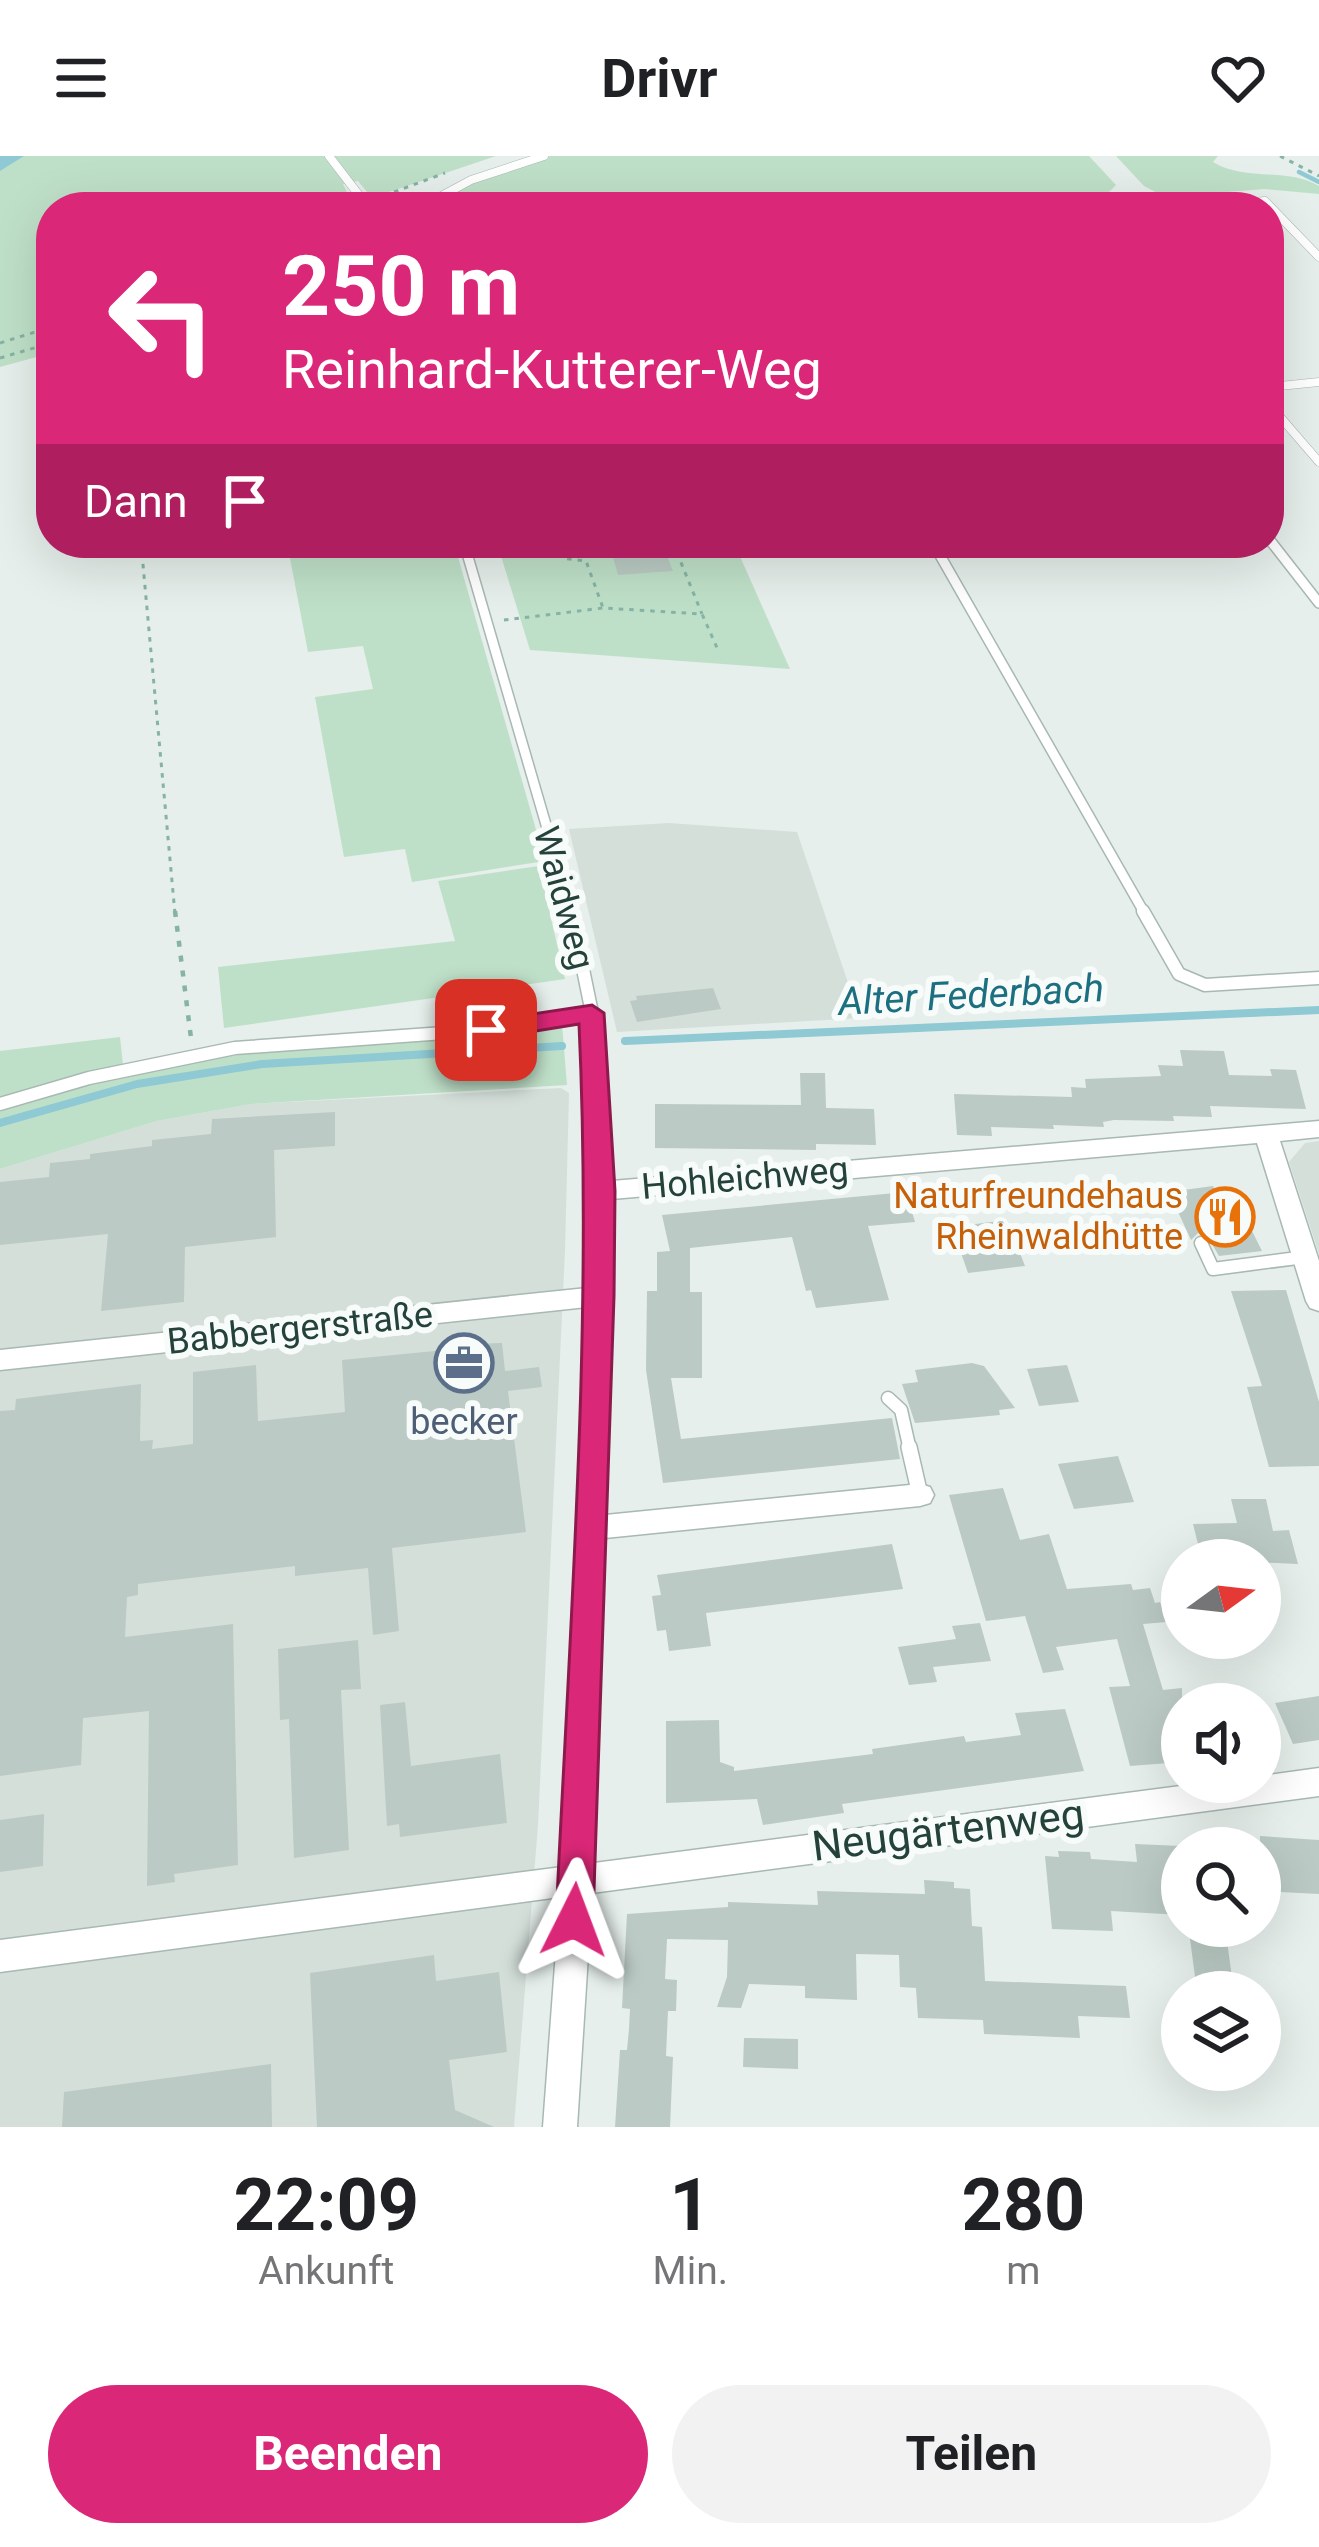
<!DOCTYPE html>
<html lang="de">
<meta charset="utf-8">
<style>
body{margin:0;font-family:Roboto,sans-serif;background:#f2f2f2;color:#202124;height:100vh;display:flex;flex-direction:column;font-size:45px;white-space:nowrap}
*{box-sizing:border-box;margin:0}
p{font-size:39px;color:#757577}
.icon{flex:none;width:66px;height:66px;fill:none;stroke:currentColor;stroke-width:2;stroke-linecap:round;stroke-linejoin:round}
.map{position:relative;height:1971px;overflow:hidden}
.details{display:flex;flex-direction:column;background:#fff;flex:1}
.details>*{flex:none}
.banner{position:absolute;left:36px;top:36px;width:1248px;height:366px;border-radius:48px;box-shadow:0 12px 48px #0002;background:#db2777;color:#fff;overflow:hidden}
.needle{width:78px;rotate:75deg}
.controls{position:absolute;left:1161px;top:1383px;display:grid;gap:24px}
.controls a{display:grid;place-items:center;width:120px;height:120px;border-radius:50%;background:#fff;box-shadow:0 12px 48px #0002;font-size:60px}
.pin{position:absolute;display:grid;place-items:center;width:102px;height:102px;color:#fff;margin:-51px;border-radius:24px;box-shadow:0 6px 18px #0006}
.me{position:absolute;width:132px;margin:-66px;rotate:3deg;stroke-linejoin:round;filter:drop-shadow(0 0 9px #0008)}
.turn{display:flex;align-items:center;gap:42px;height:252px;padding:0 48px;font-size:54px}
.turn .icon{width:156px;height:156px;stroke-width:2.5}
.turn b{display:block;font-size:84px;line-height:102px}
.then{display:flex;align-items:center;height:114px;padding:0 48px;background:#0003;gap:24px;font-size:45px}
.eta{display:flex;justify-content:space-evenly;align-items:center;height:204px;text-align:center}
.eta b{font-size:72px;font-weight:700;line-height:84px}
.primary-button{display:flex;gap:24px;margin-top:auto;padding:24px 48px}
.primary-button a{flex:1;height:138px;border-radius:72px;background:#db2777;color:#fff;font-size:48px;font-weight:700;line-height:138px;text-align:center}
.primary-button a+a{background:#f2f2f2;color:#202124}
header{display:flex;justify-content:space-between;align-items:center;height:156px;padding:0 48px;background:#fff;font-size:54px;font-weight:700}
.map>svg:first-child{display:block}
</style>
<header><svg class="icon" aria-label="menu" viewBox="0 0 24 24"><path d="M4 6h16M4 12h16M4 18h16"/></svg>Drivr<svg class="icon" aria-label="heart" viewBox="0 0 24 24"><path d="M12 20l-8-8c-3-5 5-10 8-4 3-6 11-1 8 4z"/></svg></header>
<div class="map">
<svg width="1319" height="1971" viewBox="0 0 1319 1971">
<rect width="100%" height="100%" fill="#e6efeb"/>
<!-- built -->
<g fill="#d4dfda">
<path d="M669,667l128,9 63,186 -243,14 -48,-203z"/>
<path d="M561,932l8,5 -4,158 -27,574 -24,302h-514v-958l157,-48 94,-17z"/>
<path d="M1319,985v113l-30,-92 16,-19z"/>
</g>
<!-- green -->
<g fill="#bfe0c8">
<path d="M0,0h496l-110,37 -19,-1 -9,-11 -15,3 11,23h-303v146l-51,14z"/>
<path d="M549,0h540l27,29 -8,8 -156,14h-526l47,-26z"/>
<path d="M1116,0h102l-5,6c33,20 73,5 106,24v8l-55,-5 -99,8 -21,-11z"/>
<path d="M287,387h167l91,318 -133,21 -7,-33 -61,8 -29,-160 58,-8 -10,-43 -55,6z"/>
<path d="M497,387h237l56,126 -260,-19z"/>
<path d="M539,710l26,113 -341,49 -6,-61 237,-26 -17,-60z"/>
<path d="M562,868l5,61 -316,19 -94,17 -157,48v-57c61,-18 123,-40 187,-50 124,-20 251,-18 375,-38z"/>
<path d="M120,881l3,28 -123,33v-47z"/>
</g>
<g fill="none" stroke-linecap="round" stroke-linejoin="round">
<!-- stream-far1 -->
<path stroke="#8ec9d4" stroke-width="4.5" d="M1299,16l20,10"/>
<!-- stream -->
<g stroke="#8ec9d4" stroke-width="8">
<path d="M625,885l694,-31"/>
<path d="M0,967l137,-39 125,-20 300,-18"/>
</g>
<!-- river -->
<path fill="#8ec9d4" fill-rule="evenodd" d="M0,0h24l-24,15z"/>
</g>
<!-- building -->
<g fill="#bbcac4">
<path d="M609,387h53l11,28 -55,4z"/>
<path d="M713,832l8,21 -84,13 -7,-21 7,-1 -1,-4z"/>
<path d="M1180,894l44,1 5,24 43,1 -2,-7 26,1 10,39 -96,-3 2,11 -39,-1 1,5 -60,-1 -11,2 1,5 -51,-2 1,4 -63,-2 1,9 -35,-1 -3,-41 118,3 -1,-10 15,1 -1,-9 76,-3 -3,-11 25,1z"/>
<path d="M800,917h25l1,35 48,1 2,36 -60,-1v6l-161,-2v-44l146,1z"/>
<path d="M335,956v34l-61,4 2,87 -91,10 -1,55 -83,9 7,-77 -108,11v-63l49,-5 1,-14 40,-4v-5l62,-8v-6l59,-6 1,-15z"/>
<path d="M1213,1030l8,18 8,-1 12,25 9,-1 12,24 -43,5 -13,-22 -8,-1 -7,7 -22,-48z"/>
<path d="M906,1036l9,30 -47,4 21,74 -73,8 -5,-18 -5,1 -14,-54 -102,11v44h12v86h-31l10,61 211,-21 8,41 -237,24 -17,-113 1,-79h10v-39l13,-1 -8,-36z"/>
<path d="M1007,1064l18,46 -57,7 -16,-46z"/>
<path d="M1286,1134l33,112v64l-50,1 -22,-80 15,-1 -31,-95z"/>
<path d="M502,1187l3,28 34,-4 3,20 -34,4 18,141 -134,16 7,83 -26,4 -5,-67 -73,8v-10l-157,18v11l-11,2 -2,40 108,-13 5,241 -64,9 1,8 -28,4 2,-175 -66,7 -2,47 -81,11v-365l15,-1 1,-11 125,-15 -1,57 13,-1 -1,9 41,-5v-72l63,-7 2,56 87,-9 -3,-52 103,-10 3,-5z"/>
<path d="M972,1207l12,3 31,42 -16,2 1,5 -85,8 -13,-39 16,-2 -3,-12z"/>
<path d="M1067,1209l12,37 -40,4 -12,-37z"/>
<path d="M1118,1300l16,46 -60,7 -16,-45z"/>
<path d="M1003,1332l17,52 29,-6 18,55 64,-5 2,6 17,-2 5,15 5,-1 7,20 -24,2 20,66 19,-2v74l-52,4 -21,-79 21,-1 -13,-47 -61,8 8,23 -21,3 -18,-57 -39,5 -37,-126z"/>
<path d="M1231,1343h35l7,32 16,-1 9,34 -96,-4 -9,-36 44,-1z"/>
<path d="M892,1388l11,45 -197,24 5,33 -42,5 -3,-21 -9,1 -5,-35 9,-1 -4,-20z"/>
<path d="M980,1467l11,38 -58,6 4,15 -28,3 -11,-38 58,-8 -4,-13z"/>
<path d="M358,1484l3,49 -20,1 8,160 -55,8 -5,-139 -9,1 -2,-71z"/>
<path d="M1319,1540v44l-26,4 -18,-41z"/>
<path d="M405,1546l6,64 89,-12 7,69 -107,14 -1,-13 -12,2 -7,-121z"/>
<path d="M1065,1553l19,62 -242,33 2,9 -81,12 -6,-26 -91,4v-82l53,-1 1,42 14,5v4l139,-17 -1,-5 92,-13 2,6 55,-7 -6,-22z"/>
<path d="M44,1658l-1,52 -43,6v-52z"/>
<path d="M1260,1680l59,4v54l-59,-3z"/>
<path d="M1135,1688l47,2v69l-71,-4 2,20 -61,-2 -7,-73 14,1 -1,-6 32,1 1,7 46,3z"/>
<path d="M924,1724l30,2v6l16,1 2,37 10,1 3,54 141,5 4,32 -52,-2 2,22 -96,-4 -1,-14 -65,-2 -2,-30 -16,-1 -1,-32 -43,-1 1,46 -52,-2v-12l-56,-2 -8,24 -24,-1 10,-30 1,-37 -61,-1 -2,40 12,1 -1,31h-8l-2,45 7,1 -3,70h-55l5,-77h7l2,-21 1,-20 -8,-1 5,-94 101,-7v-5l90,3 -1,-14 108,3z"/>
<path d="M1190,1783l37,2 7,51h-37z"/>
<path d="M434,1799l2,26 63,-9 8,80 -58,8 6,50 39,17h-177l-7,-154z"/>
<path d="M744,1882l54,1v30l-55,-2z"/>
<path d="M271,1908l1,63h-210l2,-35z"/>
</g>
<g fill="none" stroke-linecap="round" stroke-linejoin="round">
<defs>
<g id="service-far3">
<path d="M329,0l36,47 12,-4 12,8"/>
<path d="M421,51l50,-27 73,-24"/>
<path d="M1198,51l67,-6 54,56"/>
<path d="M1269,231l50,-5"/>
<path d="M1269,248l50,58"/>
</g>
<g id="service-far2">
<path d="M1269,383l50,64"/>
<path d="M464,387l108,371"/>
<path d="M933,387l212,371"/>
</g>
<g id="service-far1">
<path d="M1143,755l36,63 26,11 114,-7"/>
<path d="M0,948l89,-26 146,-30 251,-18 106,-17 -21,-102"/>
<path d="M1201,1087l12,26 92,-12"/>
<path d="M888,1242l13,12 9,40"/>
</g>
<path id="service" d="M909,1291l11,48"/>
<g id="minor">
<path d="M365,43l5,1 4,7h-14l-2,-4z"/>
<path d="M592,849l11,8 9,168 707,-60v16l-39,4 39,120v50l-9,-3 -4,-7 -49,-158 -645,56 -7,316 315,-31 10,3 4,8 -4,8 -10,3 -315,32 -11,325 617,-81h49v-6l59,-8v28l-727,97 -15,234h-34l17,-230 -560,75v-32l562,-73 25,-560 -587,63v-20l587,-62 -6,-275z"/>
</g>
</defs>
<!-- service-far3 casing -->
<use href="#service-far3" stroke="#a8b8b2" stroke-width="9"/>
<!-- service-far2 casing -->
<use href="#service-far2" stroke="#a8b8b2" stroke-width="12"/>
<!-- service-far1 casing -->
<use href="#service-far1" stroke="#a8b8b2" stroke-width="15"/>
<!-- service casing -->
<use href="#service" stroke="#a8b8b2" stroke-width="18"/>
<!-- minor casing -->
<use href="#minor" stroke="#a8b8b2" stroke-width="3"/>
<!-- path-far1 -->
<g stroke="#86b3a5" stroke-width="3" stroke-dasharray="4.5 6" stroke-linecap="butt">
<path d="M1280,0l39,20"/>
<path d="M394,36l51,-19"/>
<path d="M0,187l51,-16"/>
<path d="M0,202l51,-15"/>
<path d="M141,387l34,371"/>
<path d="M557,387l5,15 24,3 17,47"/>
<path d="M673,387l29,71"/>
<path d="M504,464l99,-12 99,6 16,36"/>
</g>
<!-- path -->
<path stroke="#86b3a5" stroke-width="4.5" stroke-dasharray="6 9" stroke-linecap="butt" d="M175,755l16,127"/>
<!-- service-far3 -->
<use href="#service-far3" stroke="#fff" stroke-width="8"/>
<!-- service-far2 -->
<use href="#service-far2" stroke="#fff" stroke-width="9"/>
<!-- service-far1 -->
<use href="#service-far1" stroke="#fff" stroke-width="12"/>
<!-- service -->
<use href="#service" stroke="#fff" stroke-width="15"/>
<!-- minor -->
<use href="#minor" fill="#fff" fill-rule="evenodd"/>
</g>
<!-- route -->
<path fill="#db2777" stroke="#8e194d" stroke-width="3" d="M592,849l12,8 11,178 -1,105 -21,624 -6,13 -13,5 -13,-5 -5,-13c14,-299 37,-597 23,-896l-93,15 -13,-9 13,-9z"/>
<!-- icons -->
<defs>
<symbol id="restaurant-ring" viewBox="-11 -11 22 22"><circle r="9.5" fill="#f7fbf9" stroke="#e8710a" stroke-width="1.5"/><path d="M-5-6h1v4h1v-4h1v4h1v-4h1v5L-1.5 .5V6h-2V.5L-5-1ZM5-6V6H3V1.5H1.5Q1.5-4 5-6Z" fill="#e8710a"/></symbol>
<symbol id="office-ring" viewBox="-11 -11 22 22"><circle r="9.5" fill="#f7fbf9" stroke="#5c6f8a" stroke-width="1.5"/><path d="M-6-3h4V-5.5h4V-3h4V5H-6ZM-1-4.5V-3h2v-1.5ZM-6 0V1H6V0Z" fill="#5c6f8a"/></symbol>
</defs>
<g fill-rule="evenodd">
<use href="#restaurant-ring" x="1192" y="1028" width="66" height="66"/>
<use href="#office-ring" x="431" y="1174" width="66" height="66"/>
</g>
<g text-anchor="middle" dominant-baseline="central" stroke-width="12" stroke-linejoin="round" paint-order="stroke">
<!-- street labels -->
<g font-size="36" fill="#24423a" stroke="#f7fbf9">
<text transform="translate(564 742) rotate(75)">Waidweg</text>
<text transform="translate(745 1022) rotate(-5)">Hohleichweg</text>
<text transform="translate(300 1172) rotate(-6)">Babbergerstraße</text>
</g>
<!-- food labels -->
<g font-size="36" fill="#c56008" stroke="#f7fbf9" text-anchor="end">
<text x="1183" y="1040">Naturfreundehaus<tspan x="1183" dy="41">Rheinwaldhütte</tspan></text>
</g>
<!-- service labels -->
<g font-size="36" fill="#4e5e75" stroke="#f7fbf9">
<text x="464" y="1266">becker</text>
</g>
<!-- water labels -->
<g font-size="39" font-style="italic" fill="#1c6f80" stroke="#f7fbf9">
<text transform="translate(971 839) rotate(-3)">Alter Federbach</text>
</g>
<!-- near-street labels -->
<g font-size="42" fill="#24423a" stroke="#f7fbf9">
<text transform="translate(948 1674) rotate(-7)">Neugärtenweg</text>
</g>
</g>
</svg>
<div class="controls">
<a><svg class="needle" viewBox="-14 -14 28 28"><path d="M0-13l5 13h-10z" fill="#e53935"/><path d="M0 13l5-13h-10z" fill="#757577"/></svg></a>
<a><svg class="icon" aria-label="sound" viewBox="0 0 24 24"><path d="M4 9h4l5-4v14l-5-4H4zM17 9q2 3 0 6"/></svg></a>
<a><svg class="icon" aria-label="search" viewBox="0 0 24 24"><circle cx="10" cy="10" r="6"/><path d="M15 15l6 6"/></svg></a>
<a><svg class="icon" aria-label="layers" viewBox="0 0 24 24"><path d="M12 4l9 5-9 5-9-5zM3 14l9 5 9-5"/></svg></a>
</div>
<div class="pin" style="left:486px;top:874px;background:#d93025"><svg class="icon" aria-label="arrive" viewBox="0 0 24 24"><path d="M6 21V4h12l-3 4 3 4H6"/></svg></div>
<svg class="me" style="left:574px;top:1764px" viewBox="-20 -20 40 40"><path d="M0-17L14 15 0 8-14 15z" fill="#db2777" stroke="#fff" stroke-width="4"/></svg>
<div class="banner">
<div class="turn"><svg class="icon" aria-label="left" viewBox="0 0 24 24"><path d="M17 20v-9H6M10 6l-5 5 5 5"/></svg><div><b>250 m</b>Reinhard-Kutterer-Weg</div></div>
<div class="then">Dann<svg class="icon" aria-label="arrive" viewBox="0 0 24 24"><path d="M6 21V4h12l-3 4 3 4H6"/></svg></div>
</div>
</div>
<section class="details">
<div class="eta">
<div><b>22:09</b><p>Ankunft</p></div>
<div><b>1</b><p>Min.</p></div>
<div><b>280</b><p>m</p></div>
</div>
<div class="primary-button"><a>Beenden</a><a>Teilen</a></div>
</section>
